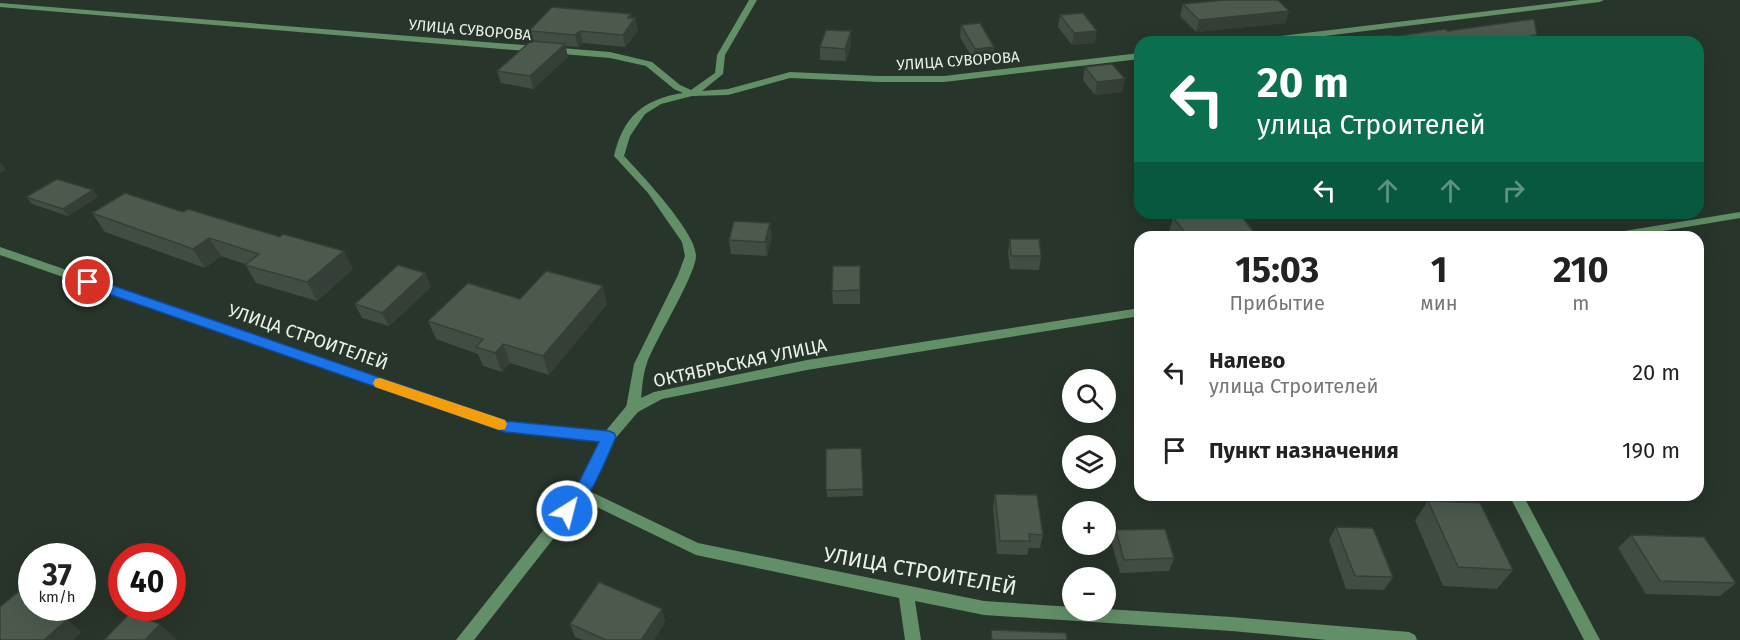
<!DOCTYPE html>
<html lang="ru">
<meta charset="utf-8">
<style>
body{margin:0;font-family:"Fira Sans",sans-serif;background:#f2f2f2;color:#222;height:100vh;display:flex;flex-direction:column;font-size:22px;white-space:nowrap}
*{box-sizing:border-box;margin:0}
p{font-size:20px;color:#767676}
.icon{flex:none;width:33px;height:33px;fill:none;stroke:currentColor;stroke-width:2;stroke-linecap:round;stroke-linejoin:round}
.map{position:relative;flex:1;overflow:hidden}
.details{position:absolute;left:1134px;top:231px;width:570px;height:270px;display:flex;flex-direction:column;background:#fff;border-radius:18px;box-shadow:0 6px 24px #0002}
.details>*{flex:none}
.top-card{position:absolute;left:1134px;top:36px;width:570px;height:183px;border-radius:18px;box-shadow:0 6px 24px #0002;background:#0b6e4f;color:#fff;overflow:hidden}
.buttons{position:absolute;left:1062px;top:369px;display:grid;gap:12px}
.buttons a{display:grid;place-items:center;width:54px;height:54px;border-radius:50%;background:#fff;box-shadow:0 6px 24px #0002;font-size:30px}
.speed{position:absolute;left:18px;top:543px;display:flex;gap:12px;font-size:30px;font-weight:700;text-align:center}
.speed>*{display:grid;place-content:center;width:78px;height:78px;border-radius:50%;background:#fff;box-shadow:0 6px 24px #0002;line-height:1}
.speed small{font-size:15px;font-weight:400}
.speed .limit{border:9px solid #d22;background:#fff;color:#111}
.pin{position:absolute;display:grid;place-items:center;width:51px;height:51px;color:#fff;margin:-26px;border:3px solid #fff;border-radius:50%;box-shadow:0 2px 6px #0007}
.me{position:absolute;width:66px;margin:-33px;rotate:36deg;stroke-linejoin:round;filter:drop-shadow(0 0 4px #0008)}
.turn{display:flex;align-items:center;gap:21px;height:126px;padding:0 24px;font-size:27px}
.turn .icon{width:78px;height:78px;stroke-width:2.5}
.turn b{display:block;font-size:42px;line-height:51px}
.lanes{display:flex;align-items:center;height:57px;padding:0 24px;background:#0003;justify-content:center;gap:30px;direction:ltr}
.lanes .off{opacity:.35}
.eta{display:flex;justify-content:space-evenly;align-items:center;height:102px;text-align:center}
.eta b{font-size:36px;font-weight:700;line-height:42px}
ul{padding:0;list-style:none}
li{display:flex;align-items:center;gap:18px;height:78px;padding:0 24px}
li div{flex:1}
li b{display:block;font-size:22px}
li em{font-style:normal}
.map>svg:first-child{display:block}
</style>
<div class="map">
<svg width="1740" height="640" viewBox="0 0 1740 640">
<rect width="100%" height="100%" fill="#28352a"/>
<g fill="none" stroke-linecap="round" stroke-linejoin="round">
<!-- minor -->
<g fill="#628e68" fill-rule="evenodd">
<path d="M749,0h8l-32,55 -2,19 -21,17 26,-2 62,-17 89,4h65l196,-23v6l-196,23h-65l-89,-4 -62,17 -36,1 -31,8 -16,10 -15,22 -6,20c17,18 71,75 72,99 1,18 -41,85 -49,108 -5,13 -5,31 -7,45l-2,4h-10l-2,-4 8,-44 44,-89 7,-19 -3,-14 -34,-49 -34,-37c9,-39 29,-57 69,-63l-9,-4 -28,-23 -36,-8 -610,-51v-4l610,49 42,10 28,23 11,5 24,-17 2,-18z"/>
<path d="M1580,0h24l-4,2 -324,40h-25l4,-3z"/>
<path d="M0,247l505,174 104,11 5,1 2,4 -2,4 -5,1 -104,-11 -505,-176z"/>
<path d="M581,487l117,56 286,58 88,6v3h34v-1l126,8 177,15 6,3 2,5h-90l-95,-9 -248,-16 -69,-14 6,39h-16l-6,-42 -203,-43 -120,-58 -2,-4 2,-4z"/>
<path d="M1509,495h14l77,145h-16z"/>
</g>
<!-- tertiary -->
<g fill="#628e68" fill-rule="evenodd">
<path d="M1740,212v6l-113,19h-26l5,-3z"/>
<path d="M1140,308v8l-333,54 -145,29 -24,13 -24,28 -28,57 -112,143h-18l120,-151 28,-56 24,-29 26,-12 153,-32z"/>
</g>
</g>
<!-- wall -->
<g fill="#414d43">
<path d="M1183,4l103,19 -90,9 -16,-16z"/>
<path d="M631,14v4h4l3,13 -13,16 -42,-4 -5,4 -13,-1 3,11 -35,32 -32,-6 -4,-12 35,-29 -3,-11z"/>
<path d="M1060,15l35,28 -23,2 -14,-18z"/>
<path d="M961,25l33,22 -1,12 -19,2 -14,-24z"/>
<path d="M851,31v13l-5,17 -26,-1v-13z"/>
<path d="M1448,31l88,9 -1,2h-176l2,-4 31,-1z"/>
<path d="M1085,67l37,25 -27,3 -12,-15z"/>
<path d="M125,193l228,76 -36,32 -61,-18 -11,-19 -24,-8 -16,12 -100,-36 -13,-19z"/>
<path d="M26,197h72l-30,19 -36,-12z"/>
<path d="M1173,217l84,20h-89z"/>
<path d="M772,236l-5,20 -36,-2 -2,-14z"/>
<path d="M1010,239l31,17 -2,14 -29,-1 -2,-17z"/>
<path d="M860,266v38h-27l-1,-13z"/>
<path d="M425,273l6,14 -42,39 -27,-8 -7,-14z"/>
<path d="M520,299l87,5 -58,71 -39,-12 -8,9 -19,-6 -5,-12 -42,-15 -8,-18z"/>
<path d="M861,448l2,48 -36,1 -1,-48z"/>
<path d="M995,494l48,41 -3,13h-11l-2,7 -30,-1 -4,-46z"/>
<path d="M1428,501l85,69 -16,19 -54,-3 -28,-66z"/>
<path d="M1336,527l57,50 -9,13 -38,-1 -17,-49z"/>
<path d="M1116,530l58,28 -5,13 -49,2 -8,-29z"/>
<path d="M1631,535l105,48 -16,13 -74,-2 -28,-46z"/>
<path d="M662,609l3,13 -11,18h-71l-8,-3 -5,-13z"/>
</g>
<!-- shaded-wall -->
<g fill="#353f37">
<path d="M1289,11l-3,12 -90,9 3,-12z"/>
<path d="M631,14l1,8 3,-4 3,13 -13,16 -2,-12 5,-17z"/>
<path d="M580,31l3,12 -5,4 -3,-12z"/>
<path d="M851,31v13l-5,17 -1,-12z"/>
<path d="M1097,31l-2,12 -23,2 2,-12z"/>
<path d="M1537,35l-3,5h2l-1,2h-17l13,-6z"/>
<path d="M565,44l3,13 -35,32 -3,-13z"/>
<path d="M994,47l-1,12 -19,2 1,-12z"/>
<path d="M1125,79l-3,13 -27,3 2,-13z"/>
<path d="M0,162l6,8 -6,3z"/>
<path d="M93,190l5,7 -30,19 -5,-7z"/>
<path d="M770,223l2,13 -5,20 -2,-14z"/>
<path d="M209,238l12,18 -16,12 -12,-19z"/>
<path d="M344,251l9,18 -36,32 -10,-19z"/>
<path d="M425,273l6,14 -42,39 -7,-13z"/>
<path d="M603,286l4,18 -58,71 -6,-19z"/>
<path d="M503,344l7,19 -8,9 -7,-19z"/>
<path d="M662,609l3,13 -11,18h-13z"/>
<path d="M67,620l15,12 -9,8h-29z"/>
<path d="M160,624l17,16h-32z"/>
</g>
<!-- building -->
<g fill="#4c5a4e" stroke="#353f37" stroke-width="1.5">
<path d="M1225,0h53l11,11 -90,9 -16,-16z"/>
<path d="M552,7l79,7 -3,4h7l-12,17 -43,-4 -5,4 -46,-4z"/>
<path d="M1083,13l14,18 -23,2 -14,-18z"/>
<path d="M1534,19l3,16 -6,1 5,4 -18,2h-14l-3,-2 -12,2h-123l-5,-4 29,-3 2,2 53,-8 3,2z"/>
<path d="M980,23l14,24 -19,2 -14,-24z"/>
<path d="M826,30l25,1 -6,18 -25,-2z"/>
<path d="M531,41l34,3 -35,32 -33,-5z"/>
<path d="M1112,64l13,15 -28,3 -12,-15z"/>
<path d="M57,179l36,11 -30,19 -37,-12z"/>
<path d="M125,193l58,19 5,-3 92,28 3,-3 61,17 -37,31 -62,-17 14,-11 -50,-16 -16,11 -101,-36z"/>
<path d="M1196,213h43l18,23 -6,1h-63l-15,-20z"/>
<path d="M734,221l36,2 -5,19 -36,-2z"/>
<path d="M1010,239h29l2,17h-30z"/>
<path d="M398,265l27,8 -43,40 -27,-9z"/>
<path d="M833,266h27v24l-28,1z"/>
<path d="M546,271l57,15 -60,70 -40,-12 -8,9 -19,-6 7,-8 -55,-18 40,-38 52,16z"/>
<path d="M861,448l2,41 -37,1v-41z"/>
<path d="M995,494l42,1 6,40 -14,-1 1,7h-30z"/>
<path d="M1428,501l52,2 33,67 -55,-3z"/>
<path d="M1336,527l37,1 20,49 -38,-1z"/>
<path d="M1165,529l9,29 -50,2 -8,-30z"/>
<path d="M1631,535l73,2 32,46 -76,-2z"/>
<path d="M599,582l63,27 -21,31h-35l-36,-16z"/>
<path d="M18,592l14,8v8h14l21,12 -23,20h-44v-33z"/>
<path d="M130,613l30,11 -15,16h-41z"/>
<path d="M991,630l75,3 1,7h-75z"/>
</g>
<!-- route -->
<path fill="#1a73e8" stroke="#114b97" stroke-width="1.5" d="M88,277l418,144 103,10 5,2 2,4c-8,17 -34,87 -55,79l-3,-5 18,-23 23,-46 -94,-10 -422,-147 -2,-3 2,-3z"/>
<!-- slow -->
<path fill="#f59e0b" d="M380,378l125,42 2,4 -2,5 -6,1 -124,-43 -2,-4 2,-4z"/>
<g text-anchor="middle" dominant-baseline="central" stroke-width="5" stroke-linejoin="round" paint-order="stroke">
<!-- far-street labels -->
<g font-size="15" fill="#eaf2eb" stroke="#28352a">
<text transform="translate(470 30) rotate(5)">УЛИЦА СУВОРОВА</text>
<text transform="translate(958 61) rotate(-4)">УЛИЦА СУВОРОВА</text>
</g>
<!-- street labels -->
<g font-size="18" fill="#eaf2eb" stroke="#28352a">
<text transform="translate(308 337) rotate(19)">УЛИЦА СТРОИТЕЛЕЙ</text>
<text transform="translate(740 363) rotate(-12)">ОКТЯБРЬСКАЯ УЛИЦА</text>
</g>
<!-- near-street labels -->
<g font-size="21" fill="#eaf2eb" stroke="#28352a">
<text transform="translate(920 571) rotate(10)">УЛИЦА СТРОИТЕЛЕЙ</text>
</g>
</g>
</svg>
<div class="buttons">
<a><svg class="icon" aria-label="search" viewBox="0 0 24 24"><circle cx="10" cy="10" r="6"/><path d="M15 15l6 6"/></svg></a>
<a><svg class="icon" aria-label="layers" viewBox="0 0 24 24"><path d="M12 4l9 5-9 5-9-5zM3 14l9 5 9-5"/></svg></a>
<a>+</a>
<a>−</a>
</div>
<div class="speed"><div>37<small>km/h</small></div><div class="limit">40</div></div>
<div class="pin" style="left:88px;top:282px;background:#d93025"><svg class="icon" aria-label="arrive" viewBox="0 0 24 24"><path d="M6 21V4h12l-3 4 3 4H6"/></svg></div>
<svg class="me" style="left:567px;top:511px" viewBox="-20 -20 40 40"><circle r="17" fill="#1a73e8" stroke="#fff" stroke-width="3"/><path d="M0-11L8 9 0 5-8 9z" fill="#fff"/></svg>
<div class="top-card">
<div class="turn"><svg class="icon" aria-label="left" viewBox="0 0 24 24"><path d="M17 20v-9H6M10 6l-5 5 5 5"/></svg><div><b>20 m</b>улица Строителей</div></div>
<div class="lanes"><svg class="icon" aria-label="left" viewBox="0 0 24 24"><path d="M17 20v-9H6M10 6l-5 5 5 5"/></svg><svg class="icon off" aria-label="ahead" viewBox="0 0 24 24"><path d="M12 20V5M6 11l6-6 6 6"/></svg><svg class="icon off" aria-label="ahead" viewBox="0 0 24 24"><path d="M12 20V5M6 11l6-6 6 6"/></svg><svg class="icon off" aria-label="right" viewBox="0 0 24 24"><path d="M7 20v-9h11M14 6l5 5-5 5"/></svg></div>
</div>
<section class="details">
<div class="eta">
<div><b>15:03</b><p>Прибытие</p></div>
<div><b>1</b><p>мин</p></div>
<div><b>210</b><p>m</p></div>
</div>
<ul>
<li><svg class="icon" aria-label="left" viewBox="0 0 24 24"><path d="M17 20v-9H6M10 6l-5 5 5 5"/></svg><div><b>Налево</b><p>улица Строителей</p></div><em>20 m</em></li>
<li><svg class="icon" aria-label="arrive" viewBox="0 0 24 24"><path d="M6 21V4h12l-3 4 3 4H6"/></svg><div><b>Пункт назначения</b></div><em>190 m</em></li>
</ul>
</section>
</div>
